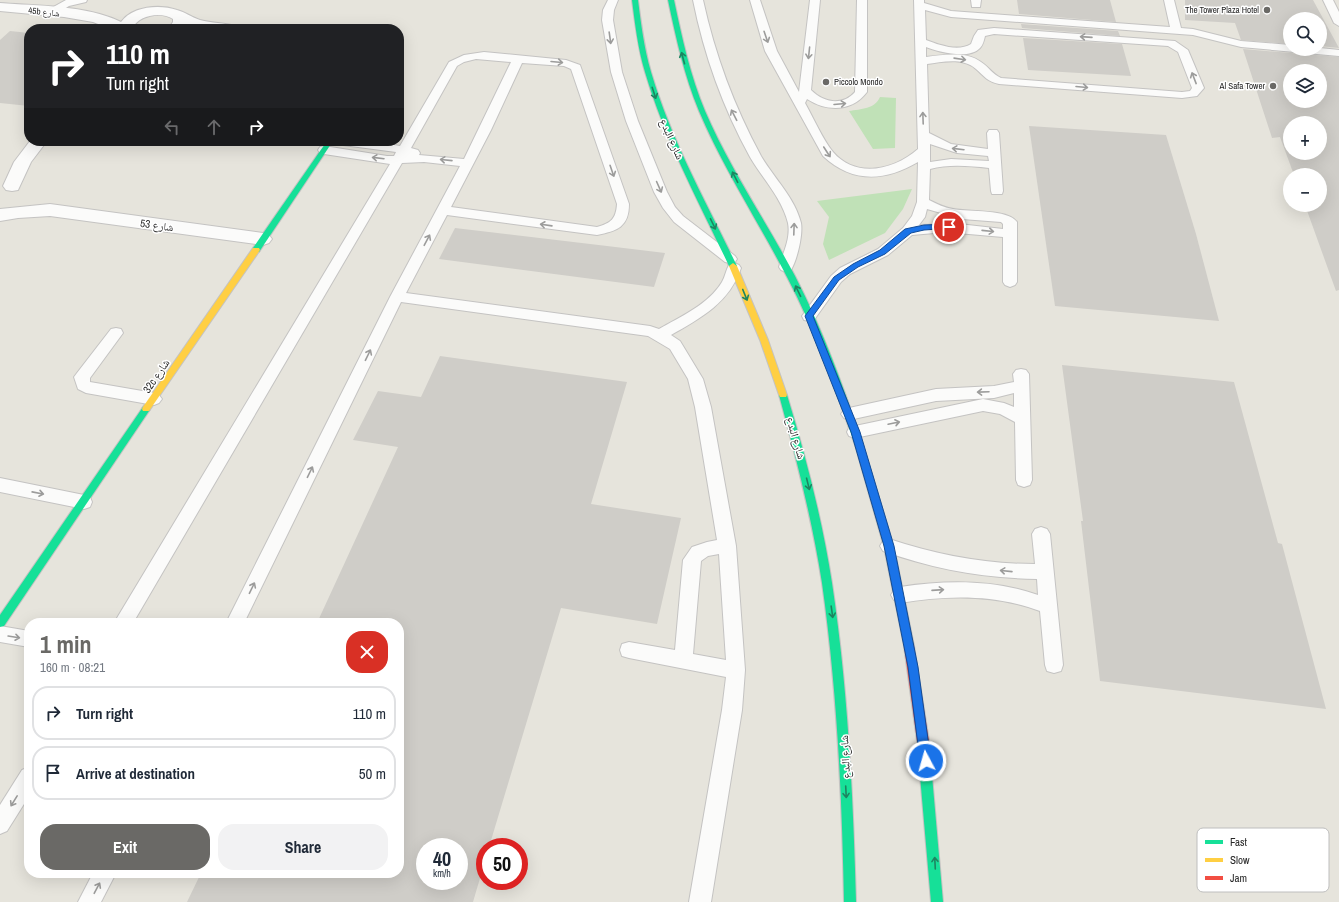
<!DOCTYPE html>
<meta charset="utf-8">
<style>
body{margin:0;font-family:"Archivo Narrow","Noto Naskh Arabic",sans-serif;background:#f2f2f3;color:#1f2937;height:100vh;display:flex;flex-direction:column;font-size:15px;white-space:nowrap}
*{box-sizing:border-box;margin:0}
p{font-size:13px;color:#747a83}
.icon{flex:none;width:22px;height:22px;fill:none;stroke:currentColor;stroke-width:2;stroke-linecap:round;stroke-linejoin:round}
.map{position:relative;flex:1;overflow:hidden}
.drawer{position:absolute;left:24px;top:618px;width:380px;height:260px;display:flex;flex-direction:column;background:#fff;border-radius:16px;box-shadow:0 4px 16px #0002}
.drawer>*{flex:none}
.top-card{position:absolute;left:24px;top:24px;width:380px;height:122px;border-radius:16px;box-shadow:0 4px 16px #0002;background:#202124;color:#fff;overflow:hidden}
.controls{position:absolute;left:1283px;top:12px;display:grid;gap:8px}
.controls a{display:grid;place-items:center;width:44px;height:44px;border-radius:50%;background:#fff;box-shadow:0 4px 16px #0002;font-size:20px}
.speed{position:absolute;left:416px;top:838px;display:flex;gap:8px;font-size:20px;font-weight:700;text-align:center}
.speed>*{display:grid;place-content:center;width:52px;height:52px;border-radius:50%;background:#fff;box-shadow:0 4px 16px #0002;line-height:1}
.speed small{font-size:10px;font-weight:400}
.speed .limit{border:6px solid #d22;background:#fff;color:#111}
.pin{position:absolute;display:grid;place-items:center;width:34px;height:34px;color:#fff;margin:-17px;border:2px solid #fff;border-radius:50%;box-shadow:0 1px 4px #0007}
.me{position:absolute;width:44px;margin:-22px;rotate:354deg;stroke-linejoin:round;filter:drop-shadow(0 0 3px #0008)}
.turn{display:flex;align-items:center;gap:14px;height:84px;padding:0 16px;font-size:18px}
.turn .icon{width:52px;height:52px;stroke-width:2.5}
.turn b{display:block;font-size:28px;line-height:34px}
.lanes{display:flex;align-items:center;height:38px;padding:0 16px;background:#0003;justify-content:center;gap:20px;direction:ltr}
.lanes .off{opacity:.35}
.round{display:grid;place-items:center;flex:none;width:42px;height:42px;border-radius:16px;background:#f2f2f3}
.head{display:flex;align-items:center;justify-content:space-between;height:68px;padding:0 16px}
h1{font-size:24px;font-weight:700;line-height:30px;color:#6a6966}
.cta{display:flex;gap:8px;margin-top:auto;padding:8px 16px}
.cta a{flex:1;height:46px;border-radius:16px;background:#6a6966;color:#fff;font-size:16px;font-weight:700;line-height:46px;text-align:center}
.cta a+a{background:#f2f2f3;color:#1f2937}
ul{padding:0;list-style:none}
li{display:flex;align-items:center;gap:12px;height:54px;margin:0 8px 6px;padding:0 8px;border:2px solid #e0e1e3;border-radius:16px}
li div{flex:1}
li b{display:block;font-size:15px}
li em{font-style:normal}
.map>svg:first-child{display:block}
</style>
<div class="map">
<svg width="1339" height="902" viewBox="0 0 1339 902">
<rect width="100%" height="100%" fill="#e6e4dc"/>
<!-- green -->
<g fill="#c0e1b7">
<path d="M880,97l16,1 -1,50 -22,1 -24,-38c12,-2 26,-2 31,-14z"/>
<path d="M912,189l-9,20 -18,24 -56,27 -6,-16 6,-27 -12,-16z"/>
</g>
<!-- building -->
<g fill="#cfcdc8" fill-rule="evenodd">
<path d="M1017,0h93l6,22 -97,-8z"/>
<path d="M1185,0h128l26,48 -19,-2v-27h-30v25l-49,-4 -6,-17 -50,-3z"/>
<path d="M1021,24l97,7 2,5 -98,-8z"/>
<path d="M10,31l19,2v73l-29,-3v-63z"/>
<path d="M1023,38l99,6 9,32 -103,-6z"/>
<path d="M1243,49l96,8v233l-3,1 -31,-86h15v-30h-26l-14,-38 -8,1zM1290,71h30v30h-30zM1290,123h30v30h-30z"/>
<path d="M1029,126l137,9 30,99 23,87 -164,-15z"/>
<path d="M455,228l152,18 58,7 -11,34 -215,-28z"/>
<path d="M440,356l187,26 -36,122 90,14 -24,106 -96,-16 -72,239h-4v14l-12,41h-286l14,-29h198v-250h-82l81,-176 -45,-7 25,-49 43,6zM425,847h34v34h-34z"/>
<path d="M1062,365l172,17 44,161 4,1 44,165 -226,-28 -19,-160h2z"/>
</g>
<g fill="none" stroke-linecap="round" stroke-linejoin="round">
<defs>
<g id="lane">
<path d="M66,0h21l-1,2 -17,4 -13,8h-8l-1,-2 1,-2z"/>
<path d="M608,0h10l-4,10 -1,10 9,52 16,49 29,71 8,15 8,9 52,40 2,3 -2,3 -5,1 -5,-1 -51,-40 -11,-14 -9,-16 -28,-71 -15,-49 -9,-52 1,-10z"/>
<path d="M693,0h10c12,55 31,106 58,156 13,22 34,42 40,67 2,12 -4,37 -10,47l-5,2 -5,-2 -2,-3c4,-14 12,-29 9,-44 -6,-25 -26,-45 -38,-66 -27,-49 -46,-102 -57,-157z"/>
<path d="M750,0h10l17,51 22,41 11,-92h10l-9,90c13,13 32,16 44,2l2,-92h10v92c-15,20 -40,20 -60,7l-2,4c8,14 18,37 28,49 23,27 61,18 85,-3l-4,-149h10v3l27,8 219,16 -6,-27h10l7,28 12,1 48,12 49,4v4l30,-1 19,2v6l-98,-9 -48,-12 -242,-18 -26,-7 1,30c13,5 32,12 45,4l3,-8 4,-6 16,-2 181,13 13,9 16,38 -7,8 -15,2 -183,-14c-11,-2 -15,-8 -23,-15 -13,-12 -34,-7 -49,-5l2,69 22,11 37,5 -1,-16 2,-3h8l2,3 4,58 -1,3h-10l-1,-3 -2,-23c-20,-2 -40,-4 -59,1l-1,31c8,4 16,8 24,9 16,3 55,0 64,13v60l-2,3 -5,2 -5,-2 -2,-3v-45l-57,-5 -34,3 -24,20 -38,19 -9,8 -27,38 -5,1 -5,-1 -2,-4 29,-40 9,-8 38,-19 25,-21 9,-12 5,-14 1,-40c-34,20 -66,21 -95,-6l-58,-105zM994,34l174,12 10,6 14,36 -2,3 -8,1 -181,-14c-9,-4 -12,-11 -20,-16 -15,-11 -37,-7 -55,-5v-10c13,5 43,13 54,1 3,-3 4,-8 5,-12zM930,144l27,9 31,3 1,5 -38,-2 -21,3zM927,209l35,10 39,3 2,2v5l-44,-5 -40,1 6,-8z"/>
<path d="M971,0h10l-1,7h-8z"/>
<path d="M1323,0h10l6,12v14l-5,-3z"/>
<path d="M484,52l82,8 14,5 49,139c0,23 -12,27 -32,31l-150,-20 -41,78 244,33 9,3c21,-12 50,-25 63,-47 3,-5 4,-12 7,-17l5,-2 5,2 2,3c-11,34 -40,50 -70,67l9,6 23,38 8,28 25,139 9,124 -3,40 -31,192h-22l33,-192 4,-33 -97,-19 -7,-2 -2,-6 2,-6 7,-2 46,8 8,-90 9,-13 15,-5 10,-2 -22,-133 -7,-28 -18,-30 -22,-13 -247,-34 -157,321h-18l164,-326 70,-131 -36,-4 -22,1 -269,460h-19l276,-459 -66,-10 -4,-1 -2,-3 2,-3 4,-1 63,10h7l2,-4 -53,-7 -4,-1 -2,-3h33l30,5 49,-84 15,-7zM476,59l35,3 -47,97 -45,-4 1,-2 -2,-3 -7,-2 46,-82 7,-4zM522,63l42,3 7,3 46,135c-1,15 -6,19 -20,23l-146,-20 40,-77zM719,554l7,106 -33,-6 8,-93 7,-5z"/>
<path d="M116,328l5,1 2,4 -33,45v4l64,11 5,2 3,4 -3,4 -5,2 -68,-12 -8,-4 -4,-12 3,-4 34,-44z"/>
<path d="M1021,369l5,1 3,4 3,106 -2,5 -6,2 -6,-2 -2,-5 -1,-58 -15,-8 -17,-3 -128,27 -6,-2 -2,-4 2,-4 6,-2 128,-27 21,4 10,4v-14l-20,5 -58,3 -87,19 -5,-2 -3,-4 3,-4 5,-2 87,-19 58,-3 20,-4 -1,-8 3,-4z"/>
<path d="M0,478l84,17 6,2 2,5 -2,5 -6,2 -84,-17z"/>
<path d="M1041,527l6,2 3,5 13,131 -2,6 -7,2 -7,-2 -2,-6 -5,-54c-45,-17 -93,-16 -140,-8l-6,-3 -3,-5 3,-5 6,-3c46,-7 93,-8 138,8l-1,-16c-54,-1 -104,-10 -154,-28l-3,-5 3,-5 6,-2c48,16 96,25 146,25l-3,-30 3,-5z"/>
<path d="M0,626l29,5v16l-29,-5z"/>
<path d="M29,767v29l-22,35 -7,3v-29l22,-35z"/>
<path d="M93,873h23l-15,29h-23z"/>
</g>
<g id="street">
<path d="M0,3c37,3 87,2 121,19 11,-16 39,-18 56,-12 8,2 14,7 23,10 11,3 24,3 36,6l2,3h-36l-16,-4 -4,4h-14l5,-7v-3c-12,-8 -35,-4 -41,10h-21l-18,-7 -29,-5 -64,-6z"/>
<path d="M30,141h17l-16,21 -13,28 -6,1 -6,-1 -3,-4 11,-24z"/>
<path d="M50,204l213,29 6,2 3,4 -3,4 -6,2 -213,-29 -32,2 -18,3v-12z"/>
</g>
<g id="fast">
<path d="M632,0h6c3,24 6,48 13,72 20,68 55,130 86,194l-1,2 -3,1 -4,-3c-30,-64 -64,-126 -84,-194 -7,-23 -10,-48 -13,-72z"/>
<path d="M668,0h6c8,38 16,75 31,111 25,58 61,110 90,165 28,54 49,112 68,169l-1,2h-6l-1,-2c-20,-57 -40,-115 -68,-168 -29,-56 -64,-109 -88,-166 -15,-36 -23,-73 -31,-111z"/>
<path d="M327,141h6l-74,111h-6v-4z"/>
<path d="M783,392l4,3c19,62 35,124 45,188 16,106 21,212 24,319h-12c-2,-107 -7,-213 -22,-319 -10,-64 -26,-126 -43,-188z"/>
<path d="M146,406l4,3 -1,2 -145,215 -4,1v-12l143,-208z"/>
<path d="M923,736l4,1 2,4 14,161h-12l-14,-161 2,-4z"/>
</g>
<g id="slow">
<path d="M253,248h6l1,2 -111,161h-6l-1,-2 1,-2z"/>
<path d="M733,263l4,3 31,74 19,55 -1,2h-6l-1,-2 -19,-55 -31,-74z"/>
<path d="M859,442l3,1 1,2 31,102 20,99 -1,3 -4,2 -4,-2 -1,-3 -20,-99 -29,-102 1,-2z"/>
</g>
<path id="jam" d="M909,641l4,2 1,3 15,95 -2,4 -4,1 -4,-1 -2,-4 -13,-95 1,-3z"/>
</defs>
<!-- lane casing -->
<use href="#lane" stroke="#c4c3c2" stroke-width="2"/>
<!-- street casing -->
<use href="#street" stroke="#c4c3c2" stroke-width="2"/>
<!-- fast casing -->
<use href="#fast" stroke="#c4c3c2" stroke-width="2"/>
<!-- slow casing -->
<use href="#slow" stroke="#c4c3c2" stroke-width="2"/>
<!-- jam casing -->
<use href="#jam" stroke="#c4c3c2" stroke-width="2"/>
<!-- lane -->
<use href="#lane" fill="#fbfbfa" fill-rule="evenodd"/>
<!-- street -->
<use href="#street" fill="#fbfbfa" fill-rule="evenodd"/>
<!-- fast -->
<use href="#fast" fill="#16e098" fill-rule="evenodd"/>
<!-- slow -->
<use href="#slow" fill="#ffcf43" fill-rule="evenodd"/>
<!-- jam -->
<use href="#jam" fill="#f24e42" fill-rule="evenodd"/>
</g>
<!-- one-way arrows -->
<defs><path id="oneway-shaft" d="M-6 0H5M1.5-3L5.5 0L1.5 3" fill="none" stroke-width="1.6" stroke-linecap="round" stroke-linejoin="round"/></defs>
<g stroke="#9c9c9b">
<use href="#oneway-shaft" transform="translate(766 37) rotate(71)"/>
<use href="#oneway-shaft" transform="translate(1086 37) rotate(-176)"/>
<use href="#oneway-shaft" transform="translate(610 38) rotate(82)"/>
<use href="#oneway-shaft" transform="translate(809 53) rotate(96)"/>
<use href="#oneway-shaft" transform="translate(960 59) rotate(8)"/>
<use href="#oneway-shaft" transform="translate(557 62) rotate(5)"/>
<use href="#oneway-shaft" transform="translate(1194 78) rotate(-111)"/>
<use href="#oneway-shaft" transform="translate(1082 87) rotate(5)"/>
<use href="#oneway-shaft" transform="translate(840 104) rotate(-5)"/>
<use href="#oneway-shaft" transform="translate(734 115) rotate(-117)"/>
<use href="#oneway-shaft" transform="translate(923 118) rotate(-92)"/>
<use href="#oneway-shaft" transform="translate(958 149) rotate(-173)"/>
<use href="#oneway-shaft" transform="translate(827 152) rotate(57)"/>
<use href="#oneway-shaft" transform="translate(378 158) rotate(-173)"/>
<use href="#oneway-shaft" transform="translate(446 160) rotate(-174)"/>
<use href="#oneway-shaft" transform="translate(612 171) rotate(71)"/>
<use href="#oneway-shaft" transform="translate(659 187) rotate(66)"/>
<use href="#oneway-shaft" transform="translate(546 225) rotate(-172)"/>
<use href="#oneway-shaft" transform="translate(794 229) rotate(-88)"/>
<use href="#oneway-shaft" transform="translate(988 231) rotate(6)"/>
<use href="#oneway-shaft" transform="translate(427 240) rotate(-62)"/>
<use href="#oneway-shaft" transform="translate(368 355) rotate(-64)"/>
<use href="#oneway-shaft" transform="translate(983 392) rotate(178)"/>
<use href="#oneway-shaft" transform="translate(894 423) rotate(-12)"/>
<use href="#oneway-shaft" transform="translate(310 472) rotate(-64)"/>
<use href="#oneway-shaft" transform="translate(38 493) rotate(11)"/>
<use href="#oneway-shaft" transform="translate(1006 571) rotate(-174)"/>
<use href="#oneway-shaft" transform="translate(252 588) rotate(-64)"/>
<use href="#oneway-shaft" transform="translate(938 590) rotate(-4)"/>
<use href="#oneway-shaft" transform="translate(14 637) rotate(9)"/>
<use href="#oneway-shaft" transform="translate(14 801) rotate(122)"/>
<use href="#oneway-shaft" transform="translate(97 888) rotate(-62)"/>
</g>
<g stroke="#1e8460">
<use href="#oneway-shaft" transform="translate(683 58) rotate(-105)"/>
<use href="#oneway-shaft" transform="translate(654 93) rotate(72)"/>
<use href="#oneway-shaft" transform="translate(735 177) rotate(-117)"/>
<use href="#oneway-shaft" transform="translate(713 224) rotate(64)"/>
<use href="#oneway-shaft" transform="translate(798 291) rotate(-116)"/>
<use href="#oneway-shaft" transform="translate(745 295) rotate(68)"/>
<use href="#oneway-shaft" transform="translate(808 484) rotate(76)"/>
<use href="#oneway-shaft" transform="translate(832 612) rotate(82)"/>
<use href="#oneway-shaft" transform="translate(846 792) rotate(87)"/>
<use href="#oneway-shaft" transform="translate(935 863) rotate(-93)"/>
</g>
<!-- route -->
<path fill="#1a73e8" stroke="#114b97" d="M949,224l4,3 -1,1 -28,2 -13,3 -26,21 -27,13 -19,13 -26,36 47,116 34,114 24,121 13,94 -1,3 -4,2 -4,-2 -2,-3 -12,-94 -24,-121 -33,-114 -46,-116 29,-39 19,-13 27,-14 25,-21 19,-4z"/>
<!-- markers -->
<g fill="#6a6966" stroke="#fff" stroke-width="1.5">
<circle cx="1267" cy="10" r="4"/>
<circle cx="826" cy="82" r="4"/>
<circle cx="1273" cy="86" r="4"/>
</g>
<g text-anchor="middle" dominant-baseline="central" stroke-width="3" stroke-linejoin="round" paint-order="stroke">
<!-- far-poi labels -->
<g font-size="9" fill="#272727" stroke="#fff" text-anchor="end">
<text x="1259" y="10">The Tower Plaza Hotel</text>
<text x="834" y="82" text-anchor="start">Piccolo Mondo</text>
<text x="1265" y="86">Al Safa Tower</text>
</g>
<!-- far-street labels -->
<g font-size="9" fill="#272727" stroke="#fff">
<text transform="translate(44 12) rotate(6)">45b شارع</text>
</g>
<!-- street labels -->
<g font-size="11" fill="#272727" stroke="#fff">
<text transform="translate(672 139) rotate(66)">شارع البدع</text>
<text transform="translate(157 225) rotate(8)">شارع 53</text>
<text transform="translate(156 376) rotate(-56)">32c شارع</text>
<text transform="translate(796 438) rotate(74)">شارع البدع</text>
<text transform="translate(845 757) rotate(-93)">شارع البدع</text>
</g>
</g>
<!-- legend -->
<rect x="1197" y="828" width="132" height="64" rx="6" fill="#fff" stroke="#bebebe" stroke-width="1"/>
<rect x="1205" y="840" width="18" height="4" fill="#16e098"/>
<rect x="1205" y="858" width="18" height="4" fill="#ffcf43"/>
<rect x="1205" y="876" width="18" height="4" fill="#f24e42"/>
<g font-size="11" fill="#272727">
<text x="1230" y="846">Fast</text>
<text x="1230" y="864">Slow</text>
<text x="1230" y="882">Jam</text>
</g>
</svg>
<div class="controls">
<a><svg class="icon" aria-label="search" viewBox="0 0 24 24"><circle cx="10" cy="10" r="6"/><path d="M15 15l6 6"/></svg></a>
<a><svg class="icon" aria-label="layers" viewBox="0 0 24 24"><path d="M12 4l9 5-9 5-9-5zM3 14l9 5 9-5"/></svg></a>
<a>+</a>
<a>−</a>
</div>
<div class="speed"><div>40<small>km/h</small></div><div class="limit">50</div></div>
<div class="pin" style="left:949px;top:227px;background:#d93025"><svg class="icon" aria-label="arrive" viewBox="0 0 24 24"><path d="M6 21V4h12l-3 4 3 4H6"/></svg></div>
<svg class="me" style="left:926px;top:761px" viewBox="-20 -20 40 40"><circle r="17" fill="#1a73e8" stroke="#fff" stroke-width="3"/><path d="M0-11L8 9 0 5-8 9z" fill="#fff"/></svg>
<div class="top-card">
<div class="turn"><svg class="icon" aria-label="right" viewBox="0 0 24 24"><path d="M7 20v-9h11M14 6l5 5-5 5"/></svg><div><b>110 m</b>Turn right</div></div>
<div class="lanes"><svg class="icon off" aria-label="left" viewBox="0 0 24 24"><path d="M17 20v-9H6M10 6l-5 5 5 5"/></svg><svg class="icon off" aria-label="ahead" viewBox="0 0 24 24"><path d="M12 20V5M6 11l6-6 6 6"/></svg><svg class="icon" aria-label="right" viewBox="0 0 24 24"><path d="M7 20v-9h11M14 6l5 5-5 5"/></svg></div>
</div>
<section class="drawer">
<div class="head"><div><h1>1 min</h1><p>160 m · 08:21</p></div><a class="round" style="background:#d93025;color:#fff"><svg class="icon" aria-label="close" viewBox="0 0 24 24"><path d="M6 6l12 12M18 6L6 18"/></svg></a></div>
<ul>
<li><svg class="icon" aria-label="right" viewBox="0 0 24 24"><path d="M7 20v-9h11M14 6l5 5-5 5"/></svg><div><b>Turn right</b></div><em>110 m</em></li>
<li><svg class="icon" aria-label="arrive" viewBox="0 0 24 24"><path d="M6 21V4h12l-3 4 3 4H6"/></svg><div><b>Arrive at destination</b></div><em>50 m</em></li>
</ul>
<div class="cta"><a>Exit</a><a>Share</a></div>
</section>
</div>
